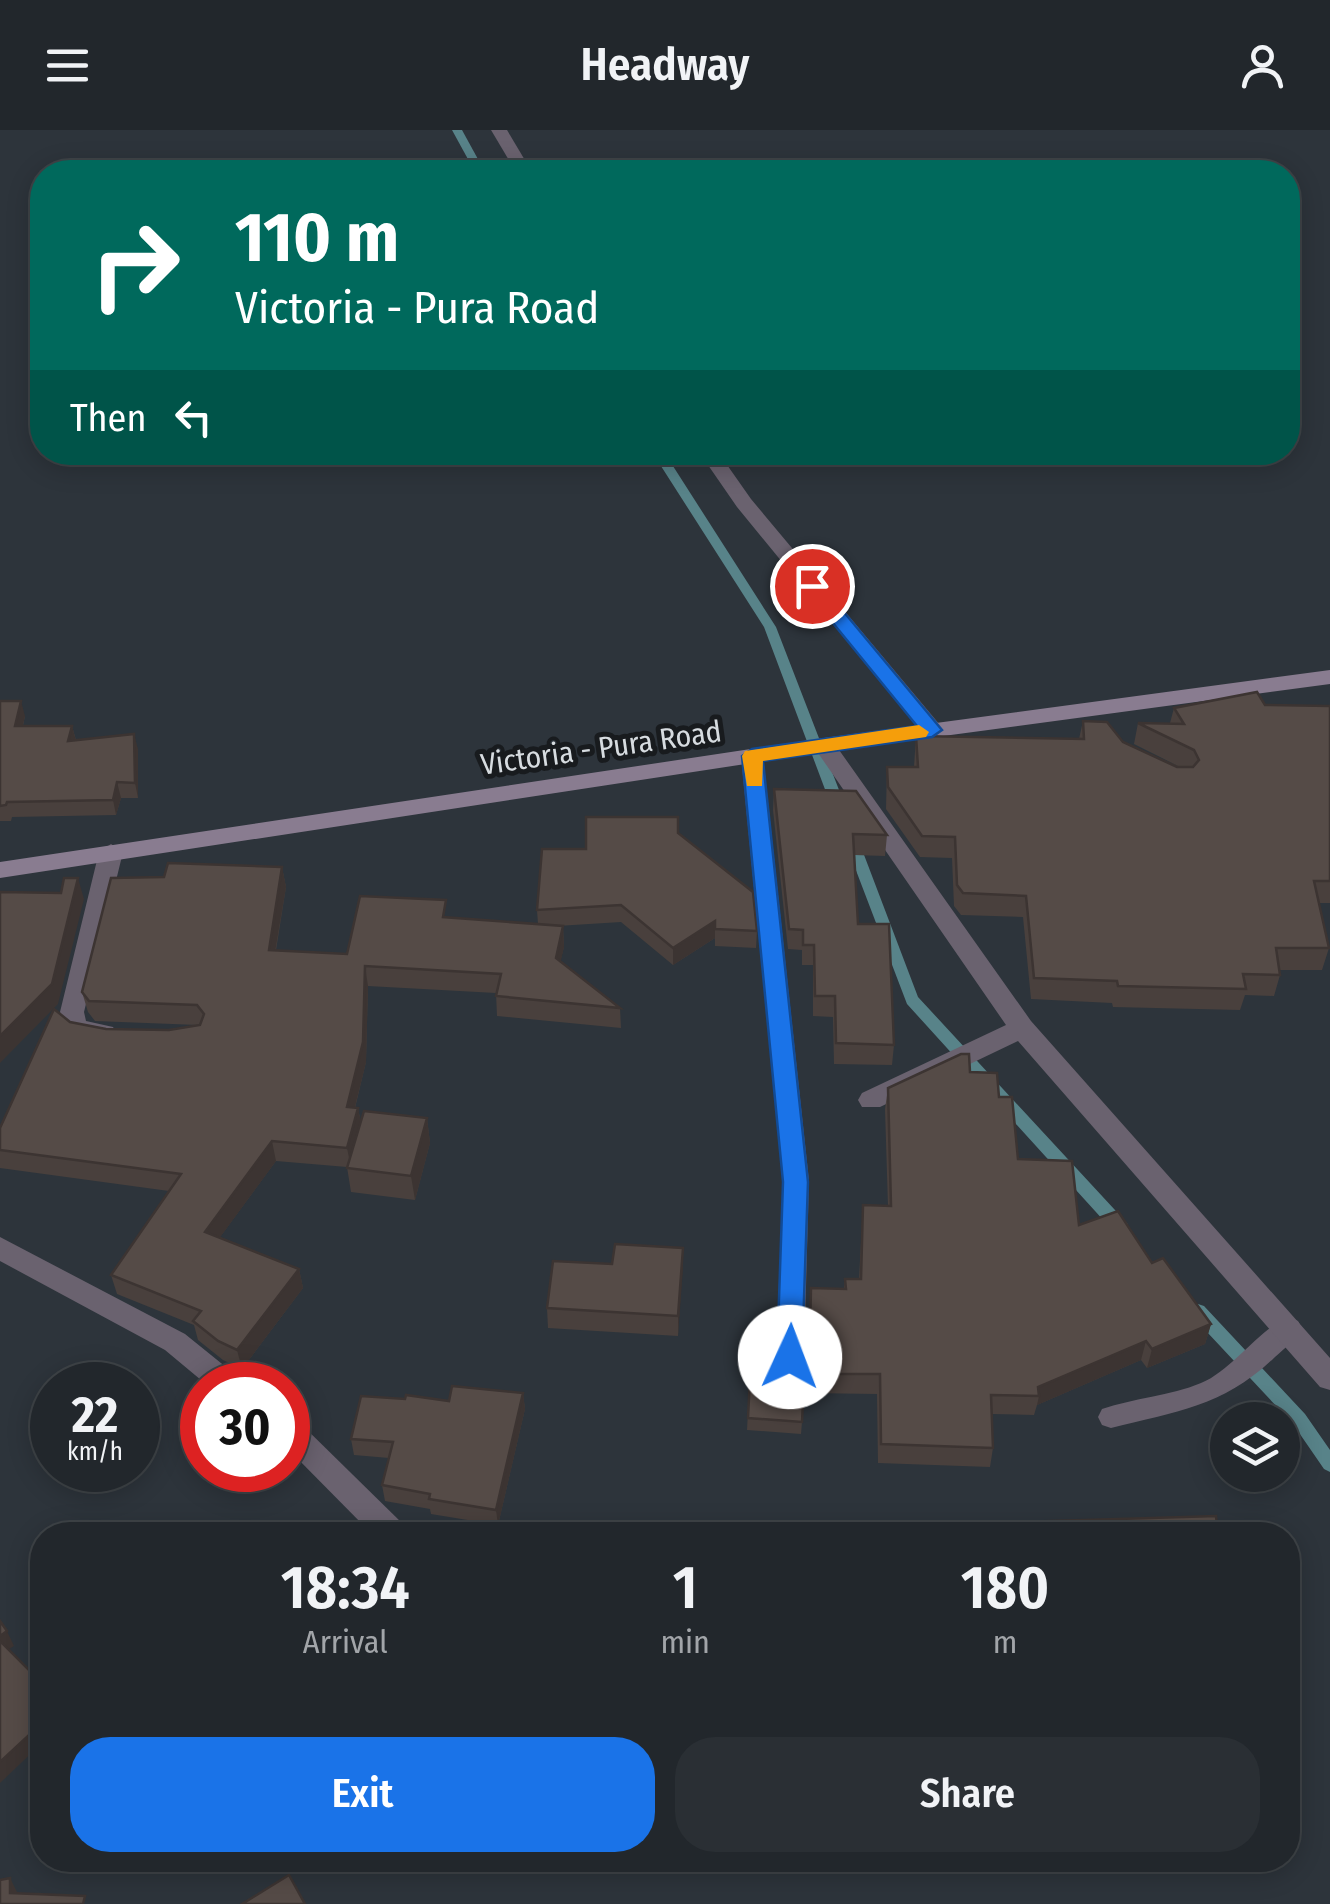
<!DOCTYPE html>
<style>
body{margin:0;font-family:"Fira Sans Condensed",sans-serif;background:#2a2f34;color:#f1f3f6;height:100vh;display:flex;flex-direction:column;font-size:38px;white-space:nowrap}
*{box-sizing:border-box;margin:0}
p{font-size:32px;color:#a2a5a9}
.icon{flex:none;width:55px;height:55px;fill:none;stroke:currentColor;stroke-width:2;stroke-linecap:round;stroke-linejoin:round}
.map{position:relative;flex:1;overflow:hidden}
.sheet{position:absolute;left:30px;top:1392px;width:1270px;height:350px;display:flex;flex-direction:column;background:#22272c;border-radius:40px;box-shadow:0 5px 25px #0003,0 0 0 2px #3f4448}
.sheet>*{flex:none}
.top-card{position:absolute;left:30px;top:30px;width:1270px;height:305px;border-radius:40px;box-shadow:0 5px 25px #0003,0 0 0 2px #3f4448;background:#00695c;color:#fff;overflow:hidden}
.tools{position:absolute;left:1210px;top:1272px;display:grid;gap:20px}
.tools a{display:grid;place-items:center;width:90px;height:90px;border-radius:50%;background:#22272c;box-shadow:0 5px 25px #0003,0 0 0 2px #3f4448;font-size:50px}
.speed{position:absolute;left:30px;top:1232px;display:flex;gap:20px;font-size:50px;font-weight:700;text-align:center}
.speed>*{display:grid;place-content:center;width:130px;height:130px;border-radius:50%;background:#22272c;box-shadow:0 5px 25px #0003,0 0 0 2px #3f4448;line-height:1}
.speed small{font-size:25px;font-weight:400}
.speed .limit{border:15px solid #d22;background:#fff;color:#111}
.pin{position:absolute;display:grid;place-items:center;width:85px;height:85px;color:#fff;margin:-42px;border:5px solid #fff;border-radius:50%;box-shadow:0 2px 10px #0007}
.me{position:absolute;width:110px;margin:-55px;rotate:2deg;stroke-linejoin:round;filter:drop-shadow(0 0 8px #0008)}
.turn{display:flex;align-items:center;gap:35px;height:210px;padding:0 40px;font-size:45px}
.turn .icon{width:130px;height:130px;stroke-width:2.5}
.turn b{display:block;font-size:70px;line-height:85px}
.then{display:flex;align-items:center;height:95px;padding:0 40px;background:#0003;gap:20px;font-size:38px}
.eta{display:flex;justify-content:space-evenly;align-items:center;height:170px;text-align:center}
.eta b{font-size:60px;font-weight:600;line-height:70px}
.button{display:flex;gap:20px;margin-top:auto;padding:20px 40px}
.button a{flex:1;height:115px;border-radius:40px;background:#1a73e8;color:#fff;font-size:40px;font-weight:600;line-height:115px;text-align:center}
.button a+a{background:#2a2f34;color:#f1f3f6}
header{display:flex;justify-content:space-between;align-items:center;height:130px;padding:0 40px;background:#22272c;font-size:45px;font-weight:600}
.map>svg:first-child{display:block}
</style>
<header><svg class="icon" aria-label="menu" viewBox="0 0 24 24"><path d="M4 6h16M4 12h16M4 18h16"/></svg>Headway<svg class="icon" aria-label="person" viewBox="0 0 24 24"><circle cx="12" cy="8" r="4"/><path d="M4 21q1-7 8-7t8 7"/></svg></header>
<div class="map">
<svg width="1330" height="1774" viewBox="0 0 1330 1774">
<rect width="100%" height="100%" fill="#2d343b"/>
<g fill="none" stroke-linecap="round" stroke-linejoin="round">
<!-- stream -->
<g fill="#588389" fill-rule="evenodd">
<path d="M452,0h10l23,42h-10z"/>
<path d="M652,322h12l112,175 70,181 -2,3 -5,2 -7,-5 -68,-181z"/>
<path d="M851,704l7,5 60,158 209,226 2,5 -2,5 -6,2 -6,-2 -208,-229 -63,-165z"/>
<path d="M1198,1174l6,2 101,108 25,36v22l-6,-3 -31,-45 -101,-108 -2,-5 2,-5z"/>
</g>
<!-- service -->
<path fill="#6a626f" fill-rule="evenodd" d="M1289,1187l9,4 4,7c-6,12 -17,20 -27,29 -52,50 -97,54 -164,71l-9,-3 -4,-8 4,-8c32,-11 68,-13 99,-26 33,-14 58,-55 88,-66z"/>
<!-- minor -->
<g fill="#6a626f" fill-rule="evenodd">
<path d="M491,0h16l25,42h-16z"/>
<path d="M699,322h19l33,47 189,226 3,5 -3,5h-16l-187,-228z"/>
<path d="M824,608l8,2 199,281 299,337v32l-10,-3 -302,-346 -138,66h-18l-4,-7 4,-7 144,-68 -190,-275 -3,-5 3,-5z"/>
<path d="M752,619l11,7 46,425 -5,176 -4,8 -10,4 -10,-4 -4,-8 7,-176 -42,-425z"/>
<path d="M111,714l12,8 -39,160 2,9 27,6 4,7 -4,7 -23,2 -24,-10 -6,-21 39,-160z"/>
<path d="M0,1107l185,97 52,42 4,9h-34l-42,-35 -165,-89z"/>
<path d="M288,1287l10,4 106,104 4,10h-35l-85,-86z"/>
</g>
<!-- secondary -->
<path fill="#897c90" fill-rule="evenodd" d="M1330,540v14l-506,68 -824,126v-16l824,-124z"/>
</g>
<!-- wall -->
<g fill="#49403d">
<path d="M0,571l25,15 -2,10h49l4,14 62,9v49h-17l-5,17 -104,2 -1,4h-11z"/>
<path d="M1265,575l65,1v197h-11l10,45 -7,22h-43l1,5 -6,21 -29,-1 -5,15 -127,-3 -1,-4 -81,-4 -8,-82 -62,-2 -7,-9 -2,-48 -32,-1 -34,-48 1,-42h27l2,-31 163,3 4,-18 40,21 57,25 -46,-23 4,-21h32l4,-15z"/>
<path d="M774,659l113,46 -2,21 -31,-1 4,69 36,121 -2,20 -58,-1 -1,-47 -20,-1v-51h-11v-15l-14,-1 -15,-139z"/>
<path d="M678,703l79,98 -1,17 -41,-2v-8l-42,27 -52,-43 -64,4h6l1,21 -4,15 60,46 1,20 -124,-12 -1,-23 -128,-7 -2,76 -11,46h3l3,15 66,-5 3,25 -15,57 -64,-8 -4,-25 -71,-6 -56,76 79,32 4,19 -61,81 -19,-9 -25,-20 -4,-15 -77,-31 -6,-19 58,-84 -169,-23v-40l70,-106 36,7 63,1 29,-5 -103,-4 -7,-9 -6,-20 82,-115 118,-10 4,20 -10,63 71,4 101,-37 90,7 -1,-14 49,-61z"/>
<path d="M970,942l29,25 19,62 61,66 73,38 59,61 -6,20 -58,24 -6,-8 -104,45 -3,10 -42,-1 1,34 -3,19 -112,-4 -1,-69 -70,-1 4,-105 33,1 1,-10h14l4,-74 25,1 -3,-97 3,-21z"/>
<path d="M683,1118l-5,88 -130,-8 -1,-20 65,-44z"/>
<path d="M751,1227l51,65 -1,12 -54,-4z"/>
<path d="M523,1263l2,16 -27,116 -67,-11 -1,-5 -45,-8 -3,-16 7,-27 -35,-3 -3,-16 54,-40 44,2z"/>
</g>
<!-- shaded-wall -->
<g fill="#3c3432">
<path d="M21,571l4,15 -6,25 -4,-15z"/>
<path d="M72,596l4,15h-8z"/>
<path d="M134,604l4,15v49l-3,-15z"/>
<path d="M117,652l4,16 -5,17 -3,-15z"/>
<path d="M282,737l4,20 -14,83 -3,-20z"/>
<path d="M78,748l6,21 -26,105 -58,59v-27z"/>
<path d="M715,791v17l-42,27v-17z"/>
<path d="M563,796l1,21 -7,31 -1,-20z"/>
<path d="M365,836l3,20 -2,76 -16,65 -3,-20z"/>
<path d="M358,978l4,20 -11,40 -4,-20z"/>
<path d="M427,988l3,25 -15,57 -4,-24z"/>
<path d="M272,1011l4,20 -66,90 -5,-19z"/>
<path d="M683,1118v20l-5,68v-20z"/>
<path d="M299,1139l4,19 -61,81 -5,-19z"/>
<path d="M1211,1194l-6,20 -58,24 5,-19z"/>
<path d="M1146,1211l-5,19 -104,45 2,-9 -1,-9z"/>
<path d="M523,1263l2,16 -27,116 -2,-15z"/>
<path d="M7,1501l7,15 -11,7 -3,-7v-10z"/>
<path d="M42,1593v20l-42,40v-21z"/>
<path d="M10,1748l7,14v12l-7,-11z"/>
</g>
<!-- building -->
<g fill="#554b47" stroke="#3c3432" stroke-width="2.5">
<path d="M1257,562l8,13 65,1v175h-16l15,67h-53l4,27 -37,-1 3,15 -128,-3 -1,-5 -83,-3 -8,-82 -63,-3 -6,-8 -2,-48 -33,-1 -34,-49 -1,-20h31l-2,-31 168,3 -1,-18 24,1 16,20 54,25h16l6,-7 -5,-10 -56,-27 46,1 -10,-16z"/>
<path d="M0,571h21l-6,25h57l-4,15 66,-7 1,49 -18,-1 -4,18 -106,2 -1,3 -6,1z"/>
<path d="M774,659l82,2 31,44 -34,-1 5,90h31l5,121 -58,-2 -1,-47h-20l-1,-51h-11v-15l-14,-1z"/>
<path d="M586,687h92v16l75,59 4,39 -42,-2v-8l-42,27 -52,-43 -84,5 5,-61h44z"/>
<path d="M168,733l114,4 -13,83 78,4 13,-58 86,4 -3,17 120,9 -7,32 64,50 -124,-12 5,-22 -136,-8 -2,76 -16,65 11,1 -11,40 -75,-7 -67,91 94,37 -62,81 -19,-9 -25,-20 8,-10 -90,-36 70,-101 -181,-24v-22l54,-119 16,13 36,7 63,1 31,-5 4,-11 -7,-9 -108,-4 -7,-9 29,-114 53,-1z"/>
<path d="M64,748h14l-26,106 -52,52v-144l61,1z"/>
<path d="M961,924h8l1,18 27,1 2,24h13l6,62 54,2 7,64 39,-14 34,52 11,-5 48,66 -59,25 -6,-8 -108,46 1,9 -48,-1 2,53 -112,-4 -1,-70h-71l2,-86 35,1 -1,-10h16l2,-74 28,1 -3,-118z"/>
<path d="M364,981l63,7 -16,58 -64,-8z"/>
<path d="M615,1114l68,4 -5,68 -131,-8 6,-47 59,3z"/>
<path d="M751,1227l54,3 -3,62 -54,-4z"/>
<path d="M452,1256l71,7 -27,117 -67,-11 1,-5 -48,-9 11,-43 -42,-3 10,-43 44,3 1,-4 43,6z"/>
<path d="M1216,1386l2,19h-196l-2,-13z"/>
<path d="M0,1491l7,10 -7,5z"/>
<path d="M0,1511l42,42v40l-42,39z"/>
<path d="M289,1745l16,29h-63z"/>
<path d="M10,1748v15l75,3 -2,8h-83v-24z"/>
</g>
<!-- route -->
<path fill="#1a73e8" stroke="#114b97" stroke-width="2.5" d="M812,450l7,2 123,148 -10,7 -169,24 45,421 -6,175 -3,8 -9,3 -10,-3 -3,-8 6,-175 -41,-426 10,-7 165,-23 -111,-136v-8z"/>
<!-- slow -->
<path fill="#f59e0b" d="M919,595l10,7 -3,5 -163,24 -1,25h-15l-5,-30 3,-5z"/>
<g text-anchor="middle" dominant-baseline="central" stroke-width="10" stroke-linejoin="round" paint-order="stroke">
<!-- street labels -->
<g font-size="30" fill="#d7dce0" stroke="#181b1e">
<text transform="translate(601 618) rotate(-8)">Victoria - Pura Road</text>
</g>
</g>
</svg>
<div class="tools">
<a><svg class="icon" aria-label="layers" viewBox="0 0 24 24"><path d="M12 4l9 5-9 5-9-5zM3 14l9 5 9-5"/></svg></a>
</div>
<div class="speed"><div>22<small>km/h</small></div><div class="limit">30</div></div>
<div class="pin" style="left:812px;top:456px;background:#d93025"><svg class="icon" aria-label="arrive" viewBox="0 0 24 24"><path d="M6 21V4h12l-3 4 3 4H6"/></svg></div>
<svg class="me" style="left:790px;top:1227px" viewBox="-20 -20 40 40"><circle r="19" fill="#fff"/><path d="M0-13L10 11 0 6-10 11z" fill="#1a73e8"/></svg>
<div class="top-card">
<div class="turn"><svg class="icon" aria-label="right" viewBox="0 0 24 24"><path d="M7 20v-9h11M14 6l5 5-5 5"/></svg><div><b>110 m</b>Victoria - Pura Road</div></div>
<div class="then">Then<svg class="icon" aria-label="left" viewBox="0 0 24 24"><path d="M17 20v-9H6M10 6l-5 5 5 5"/></svg></div>
</div>
<section class="sheet">
<div class="eta">
<div><b>18:34</b><p>Arrival</p></div>
<div><b>1</b><p>min</p></div>
<div><b>180</b><p>m</p></div>
</div>
<div class="button"><a>Exit</a><a>Share</a></div>
</section>
</div>
